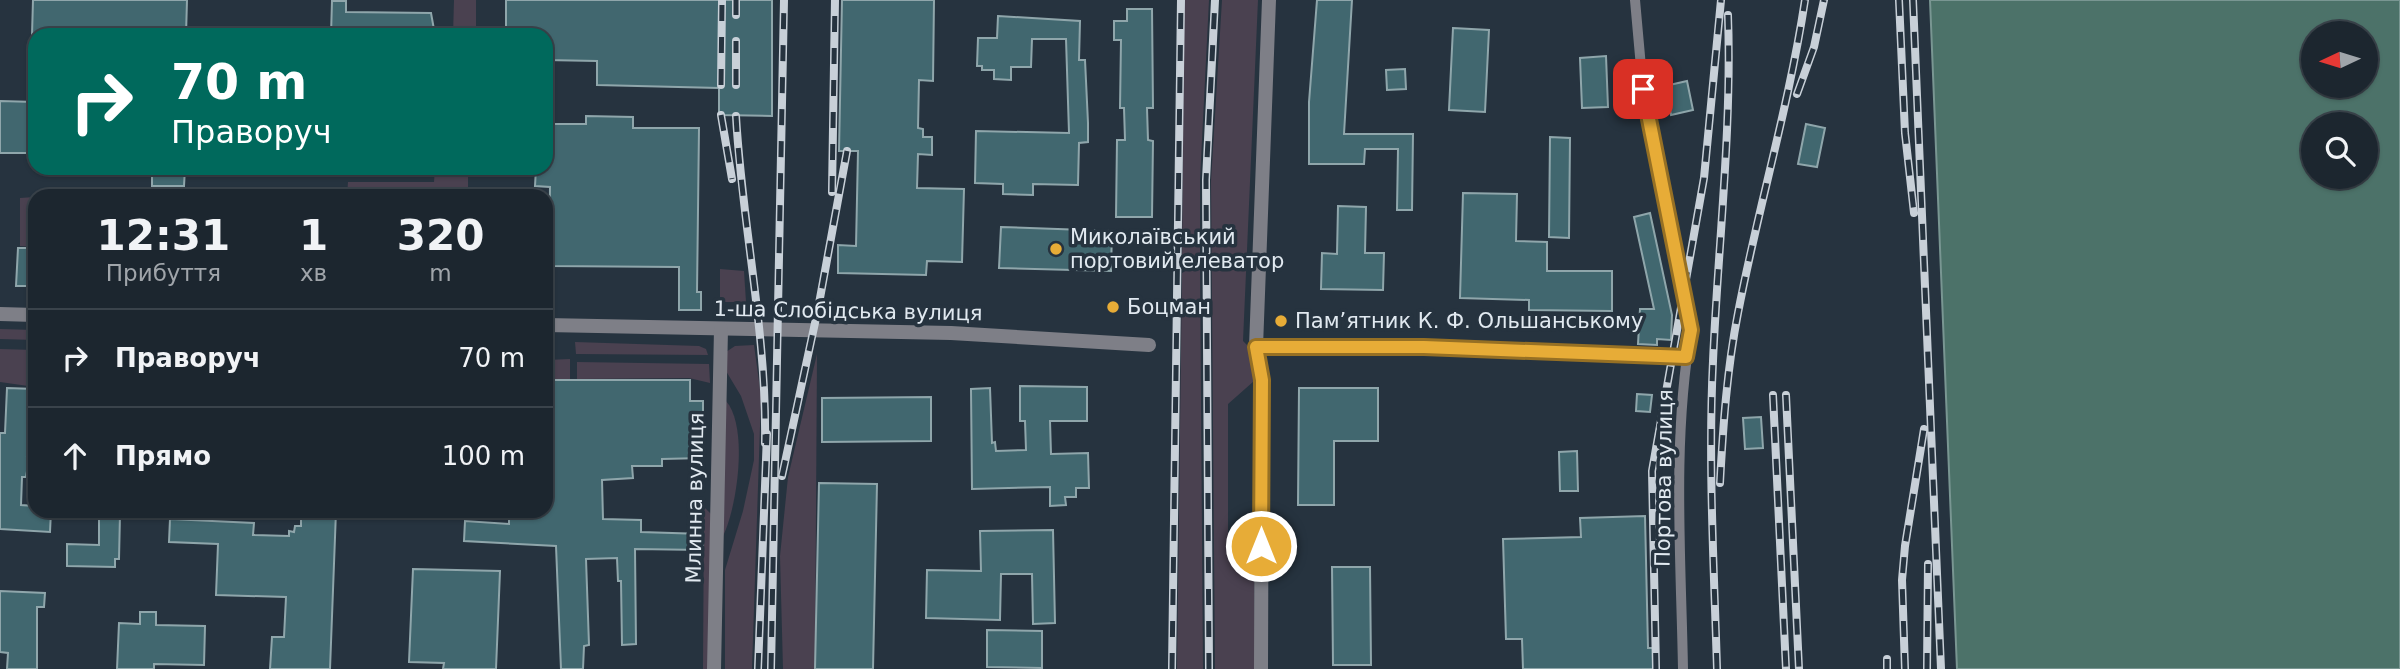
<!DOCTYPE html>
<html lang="uk">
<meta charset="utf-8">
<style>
body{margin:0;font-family:"DejaVu Sans",sans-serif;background:#29323b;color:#f1f3f6;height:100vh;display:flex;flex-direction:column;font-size:26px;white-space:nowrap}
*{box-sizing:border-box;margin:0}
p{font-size:23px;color:#a0a5aa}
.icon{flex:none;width:38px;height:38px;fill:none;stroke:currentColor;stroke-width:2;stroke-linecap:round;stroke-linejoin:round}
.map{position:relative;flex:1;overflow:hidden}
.drawer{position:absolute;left:28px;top:189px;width:525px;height:329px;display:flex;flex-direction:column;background:#1c262f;border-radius:21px;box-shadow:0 2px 5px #0004,0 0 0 2px #3a434b}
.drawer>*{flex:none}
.guide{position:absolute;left:28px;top:28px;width:525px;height:147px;border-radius:21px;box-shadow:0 2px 5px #0004,0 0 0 2px #3a434b;background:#00695c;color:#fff;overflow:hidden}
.needle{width:46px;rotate:266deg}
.fabs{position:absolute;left:2301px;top:21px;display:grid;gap:14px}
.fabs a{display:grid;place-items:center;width:77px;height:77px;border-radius:50%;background:#1c262f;box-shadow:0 2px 5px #0004,0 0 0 2px #3a434b;font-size:35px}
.pin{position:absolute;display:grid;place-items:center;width:60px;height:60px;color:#fff;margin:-30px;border-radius:14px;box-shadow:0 4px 10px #0006}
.me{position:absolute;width:77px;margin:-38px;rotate:0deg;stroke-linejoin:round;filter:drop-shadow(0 0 5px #0008)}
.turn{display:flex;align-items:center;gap:24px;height:147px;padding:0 28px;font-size:32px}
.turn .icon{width:91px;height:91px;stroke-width:2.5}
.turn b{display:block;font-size:49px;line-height:60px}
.eta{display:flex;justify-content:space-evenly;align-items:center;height:119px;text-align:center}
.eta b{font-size:42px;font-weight:700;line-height:49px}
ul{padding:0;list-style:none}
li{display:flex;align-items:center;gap:21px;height:98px;padding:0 28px;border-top:2px solid #3a434b}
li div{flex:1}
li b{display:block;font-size:26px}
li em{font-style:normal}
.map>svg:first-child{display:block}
</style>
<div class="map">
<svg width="2400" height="669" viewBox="0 0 2400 669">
<rect width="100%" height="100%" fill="#26333f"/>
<!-- green -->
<g fill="#4a4150">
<path d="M454,0h22v35h-23z"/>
<path d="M1184,0h25l-9,180v81l-18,8z"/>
<path d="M1222,0h36l-15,341 10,10 1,30 -26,23v135l26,20 1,110h-40l-4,-488z"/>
<path d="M435,168h33v28h-121l1,-14h86z"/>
<path d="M35,197v50l-15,-1v-48z"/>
<path d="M1200,263l3,406h-26l5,-396z"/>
<path d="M720,269l24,2 2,31h-26z"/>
<path d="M0,329l35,1v10l-35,-1z"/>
<path d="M575,342l124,4 7,3 2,6 -132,-1z"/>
<path d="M754,345l7,51 -9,273h-27v-99l18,-59 11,-51v-26l-13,-38 -15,-25v-19l9,-6z"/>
<path d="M0,349l35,1v37l-35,-5z"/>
<path d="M817,354l-2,315h-32l-3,-113 8,-79z"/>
<path d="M570,359v20h-23l-1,-19z"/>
<path d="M577,362l132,2 1,19 -21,-5 -112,1z"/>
<path d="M726,401c23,26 11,109 -4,137z"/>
<path d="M704,507l7,7 -3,155h-5z"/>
</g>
<!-- water -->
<path fill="#4c7269" stroke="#799692" stroke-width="2" fill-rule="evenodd" d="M1930,0h470v669h-443zM2314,33h52v53h-52zM2314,124h52v53h-52z"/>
<!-- building -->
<g fill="#41676f" stroke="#8fa6ab" stroke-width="2">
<path d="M33,0h154l-1,35h-154z"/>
<path d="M506,0h266v116l-53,-1v-27l-122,-3v-24l-51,-1v-25h-40z"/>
<path d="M842,0h92l-1,81 -14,-1 -1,48 5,1v8h9v18l-14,-1 -1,34 47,1 -2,73 -35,-1 -1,14 -88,-2v-28l18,1 2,-95h-19z"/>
<path d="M1317,0h35l-8,134h69l-1,76h-15l1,-61h-33l-1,15h-55v-62z"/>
<path d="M332,1h14v11l85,1 4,22h-104z"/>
<path d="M1127,9h25l1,99h-6l1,32 5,1 -1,76h-36l1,-77h8l-1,-32h-4l1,-68h-7v-19h13z"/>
<path d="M998,16l82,5 -1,39h6l3,63v19l-9,1 -1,42 -45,-1v11l-30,-1v-10l-28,-1 1,-52 93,2 -3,-94h-34l-1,28h-20v13l-17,-1v-9h-12v-4h-5l1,-28h19z"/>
<path d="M1453,28l36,2 -4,82 -36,-2z"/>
<path d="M1606,56l2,51 -26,1 -2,-50z"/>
<path d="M1405,69l1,20 -19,1 -1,-20z"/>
<path d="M1687,81l6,29 -22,5 -6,-29z"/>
<path d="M0,101l35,1v51h-35z"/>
<path d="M586,116l47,1v11h66l-2,164h4v18h-22v-43l-130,-1 1,-79 -15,-1 1,-18h10v-44h40z"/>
<path d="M1806,124l19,4 -8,39 -19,-3z"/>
<path d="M1550,137l20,1 -1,100 -20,-1z"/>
<path d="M152,168h33l-1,18h-32z"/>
<path d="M1463,193l54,1 -1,47 31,1v29h65v40l-83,-1v-10l-69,-2z"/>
<path d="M1338,206l28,1 -1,46h19l-1,37 -62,-1 1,-36 15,1z"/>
<path d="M1650,213l22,102 -1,25 -14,-1v6l-19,-1 2,-35h14l-20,-92z"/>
<path d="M1001,227l111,4 -1,40 -112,-3z"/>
<path d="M18,248h17v38h-19z"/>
<path d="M548,380h142v21h13v57l-41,1v7h-30l1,12 -31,2 1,39 38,1v12l62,2v16l-68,-1 1,95 -14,1 -1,-64h-3l-1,-23 -31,1 3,86 -5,1 -1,23h-22l-5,-123 -92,-5 1,-20 44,3v-13h37v-7h4z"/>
<path d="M1020,386l67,1v34h-37l1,33 37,-1 1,35h-13v9h-11l1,8 -16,1v-19l-78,2 -1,-100 19,-1 2,55 3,-1 1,9 30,-1 -1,-29h-5z"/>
<path d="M7,388l28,1 -1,37 -5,-1 -2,31h8v16l-8,-1 -1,6h-4l-1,28 14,1v5h16l-1,21 -50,-3v-96h5z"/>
<path d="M1299,388h79v53h-44v64h-36z"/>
<path d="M1637,394l15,1 -2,17 -14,-1z"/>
<path d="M931,397v44l-109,1v-44z"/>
<path d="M1761,417l2,31 -18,1 -2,-31z"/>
<path d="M1577,451l1,40h-18l-1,-39z"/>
<path d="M819,483l58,1 -4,185h-58z"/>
<path d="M301,511h35l-6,158h-60l2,-32h12l2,-40 -70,-2 2,-51 -49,-2 1,-23 84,4 -1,12 36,1v-5l5,1 1,-6h6z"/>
<path d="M99,514h21l-1,45h-4v8l-48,-1v-22l32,1z"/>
<path d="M1645,516l3,132h5l1,21h-131l-1,-30h-16l-3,-100 78,-2 -1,-19z"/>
<path d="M1053,530l2,93 -22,1 -1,-50h-31l-1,46 -74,-2 1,-48 54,1 -1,-40z"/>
<path d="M1332,567h38l1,98h-38z"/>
<path d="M413,569l87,2 -4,98h-53l1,-6 -35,-1z"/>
<path d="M0,591l45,2 -1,14h-7v62h-30l1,-16 -8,-1z"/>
<path d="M140,612h16v13l49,1 -1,39 -50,-1v5h-37l2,-46 21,1z"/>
<path d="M987,630l55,1v37l-55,-1z"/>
</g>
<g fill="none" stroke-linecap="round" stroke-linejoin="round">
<!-- service -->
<path stroke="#7e7f87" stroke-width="10" d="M1635,0l10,112 46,218c-19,111 -10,227 -8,339"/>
<!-- minor -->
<g stroke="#7e7f87" stroke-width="14">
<path d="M0,314l35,1"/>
<path d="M546,325l405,8 198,12"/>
<path d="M1256,347h168l262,10"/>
<path d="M714,669l7,-340"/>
<path d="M1261,669l1,-289 -6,-33 13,-347"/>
</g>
<defs>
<g id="rail">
<path d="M1899,0l6,133 9,80"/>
<path d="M1913,0l28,669"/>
<path d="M736,15v-15"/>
<path d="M721,85l1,-84"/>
<path d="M736,85v-44"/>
<path d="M1797,94l17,-47 10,-47"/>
<path d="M721,115l11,64"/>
<path d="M736,116c6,109 31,217 29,327"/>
<path d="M832,192l3,-192"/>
<path d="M1773,395l13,274"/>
<path d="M1786,395l13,274"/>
<path d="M782,476l36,-167 29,-158"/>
<path d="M1720,483c3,-57 7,-114 18,-170 20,-105 51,-207 67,-313"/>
<path d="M1887,659v10"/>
<path d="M758,669l9,-235"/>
<path d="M771,669l13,-669"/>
<path d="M1172,669l9,-669"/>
<path d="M1209,669l-3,-489 9,-180"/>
<path d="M1656,669l-4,-198 52,-293 17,-178"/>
<path d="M1717,669c-3,-103 -9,-206 -4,-308 5,-116 19,-230 15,-346"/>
<path d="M1905,669l-3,-89 3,-34 19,-117"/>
<path d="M1927,669l1,-105"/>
</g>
</defs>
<!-- rail casing -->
<use href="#rail" stroke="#c8d0d8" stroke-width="8"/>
<!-- rail -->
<use href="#rail" stroke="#26333f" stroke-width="5" stroke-dasharray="16" stroke-linecap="butt"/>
</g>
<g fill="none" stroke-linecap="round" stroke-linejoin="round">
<defs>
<path id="route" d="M1261,546l1,-166 -6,-33h168l262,10 5,-27 -48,-241"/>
</defs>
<!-- route casing -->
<use href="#route" stroke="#967024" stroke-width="18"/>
<!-- route -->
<use href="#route" stroke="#e7ac37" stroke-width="12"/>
</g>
<!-- markers -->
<g fill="#e7ac37" stroke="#26333f" stroke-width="2.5">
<circle cx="1056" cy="249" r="7"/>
<circle cx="1113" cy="307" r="7"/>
<circle cx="1281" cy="321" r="7"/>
</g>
<g text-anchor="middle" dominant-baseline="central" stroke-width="7" stroke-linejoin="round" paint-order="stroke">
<!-- poi labels -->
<g font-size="21" fill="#e1e9f0" stroke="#26333f" text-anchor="start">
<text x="1070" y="237">Миколаївський<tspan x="1070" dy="24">портовий елеватор</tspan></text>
<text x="1127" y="307">Боцман</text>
<text x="1295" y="321">Пам’ятник К. Ф. Ольшанському</text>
</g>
<!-- street labels -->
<g font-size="21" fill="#e1e9f0" stroke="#26333f">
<text transform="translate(848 311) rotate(1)">1-ша Слобідська вулиця</text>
<text transform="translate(1664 478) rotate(-89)">Портова вулиця</text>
<text transform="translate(695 498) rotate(-89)">Млинна вулиця</text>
</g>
</g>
</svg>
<div class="fabs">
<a><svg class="needle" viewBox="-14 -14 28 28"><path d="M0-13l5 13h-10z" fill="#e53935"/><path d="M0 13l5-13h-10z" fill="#a0a5aa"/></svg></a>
<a><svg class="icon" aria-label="search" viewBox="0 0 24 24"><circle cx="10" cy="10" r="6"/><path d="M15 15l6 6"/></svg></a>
</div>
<div class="pin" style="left:1643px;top:89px;background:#d93025"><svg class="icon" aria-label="arrive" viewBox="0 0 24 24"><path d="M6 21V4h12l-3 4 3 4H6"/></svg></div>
<svg class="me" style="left:1261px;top:546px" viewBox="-20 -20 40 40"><circle r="17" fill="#e7ac37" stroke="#fff" stroke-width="3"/><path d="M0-11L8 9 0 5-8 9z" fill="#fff"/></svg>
<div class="guide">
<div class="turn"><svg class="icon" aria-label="right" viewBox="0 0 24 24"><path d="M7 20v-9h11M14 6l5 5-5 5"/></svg><div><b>70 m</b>Праворуч</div></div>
</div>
<section class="drawer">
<div class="eta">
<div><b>12:31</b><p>Прибуття</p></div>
<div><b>1</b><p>хв</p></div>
<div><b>320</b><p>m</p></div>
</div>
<ul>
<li><svg class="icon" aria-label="right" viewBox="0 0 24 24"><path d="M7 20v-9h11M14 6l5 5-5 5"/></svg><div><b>Праворуч</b></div><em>70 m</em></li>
<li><svg class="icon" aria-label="ahead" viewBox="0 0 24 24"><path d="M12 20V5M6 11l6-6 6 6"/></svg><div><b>Прямо</b></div><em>100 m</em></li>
</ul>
</section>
</div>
